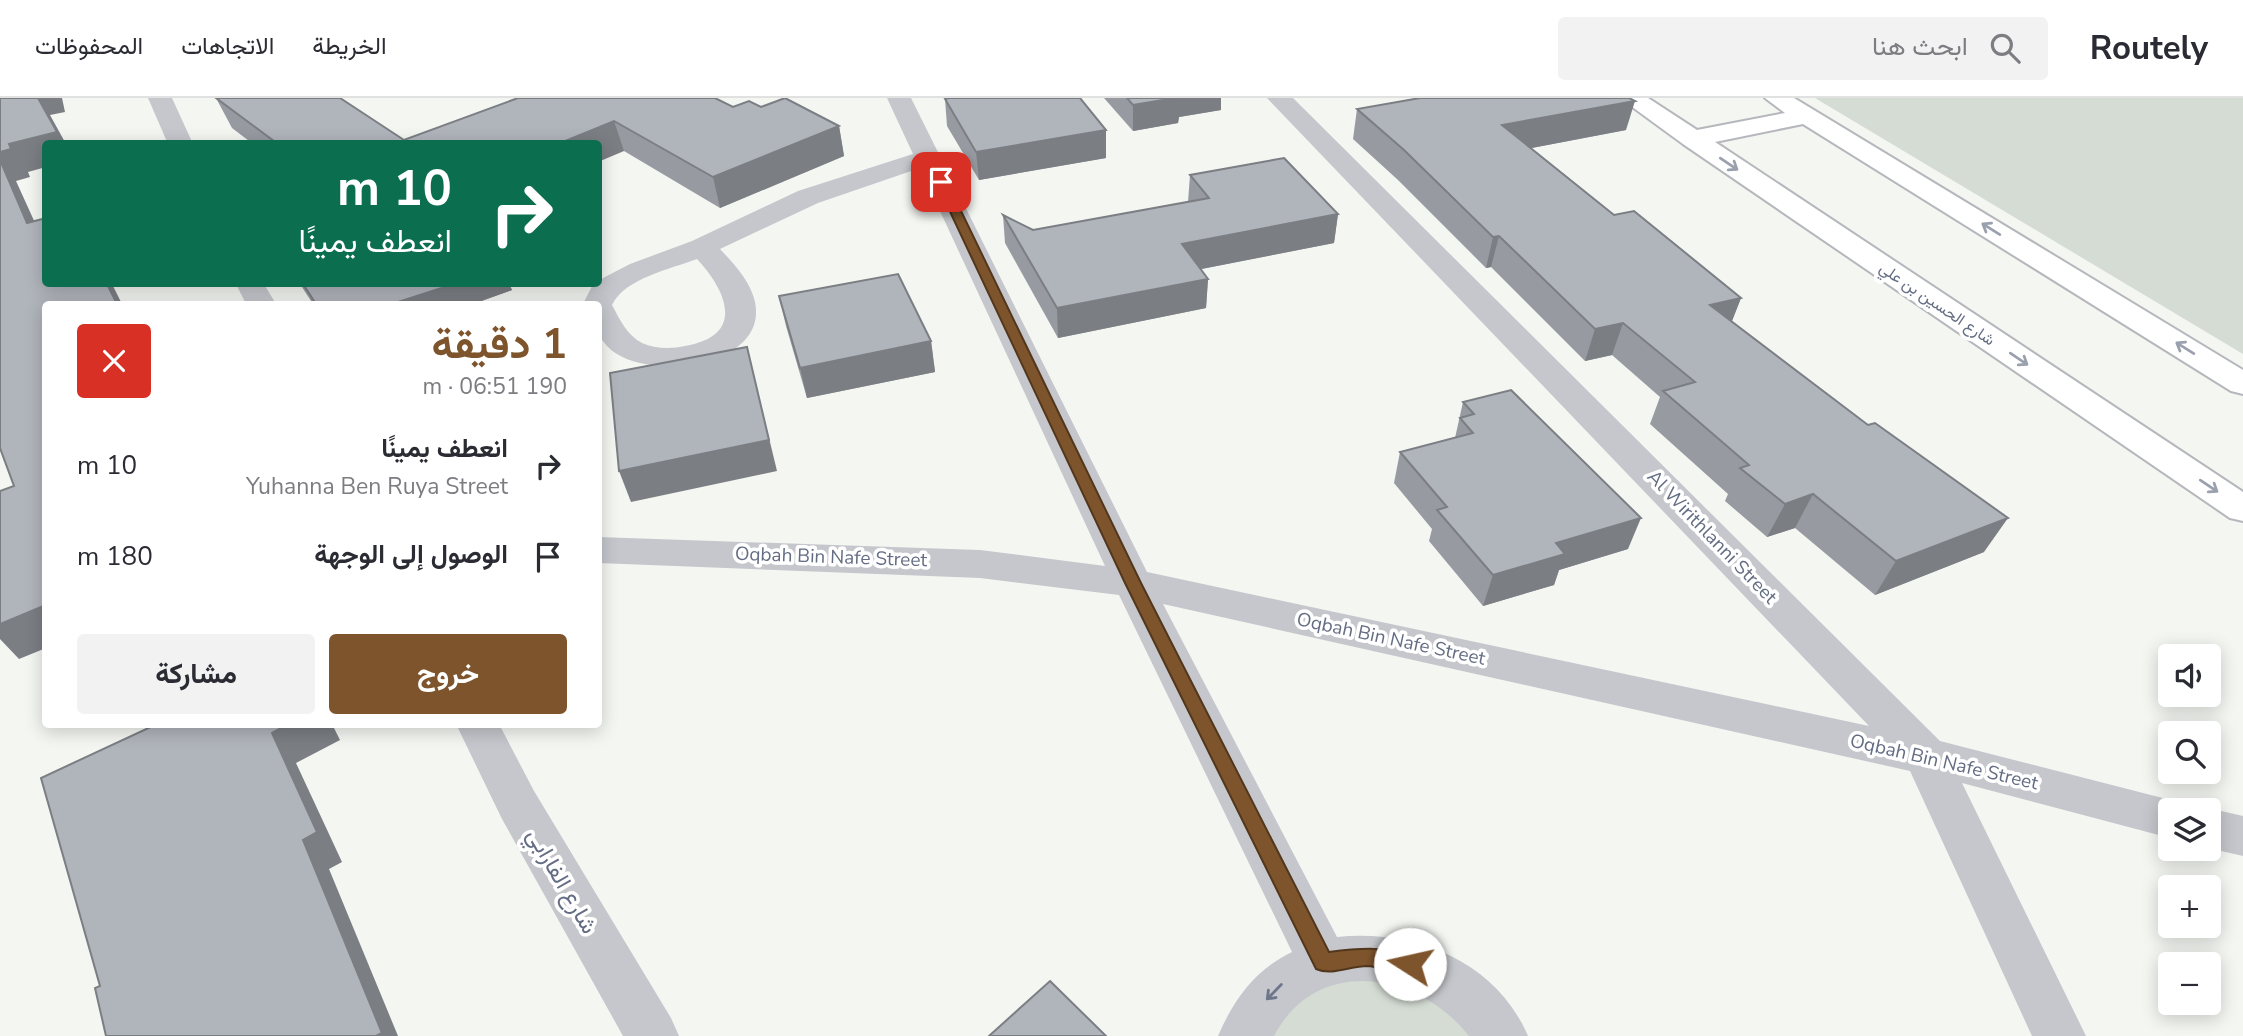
<!DOCTYPE html>
<html lang="ar">
<meta charset="utf-8">
<style>
body{margin:0;font-family:"Nunito Sans",Vazirmatn,sans-serif;background:#f2f2f3;color:#2b2b33;direction:rtl;height:100vh;display:flex;flex-direction:column;font-size:26px;white-space:nowrap}
*{box-sizing:border-box;margin:0}
p{font-size:23px;color:#7c7c81}
.icon{flex:none;width:38px;height:38px;fill:none;stroke:currentColor;stroke-width:2;stroke-linecap:round;stroke-linejoin:round}
.map{position:relative;flex:1;overflow:hidden;direction:ltr}
.panel{position:absolute;left:42px;top:203px;width:560px;height:427px;display:flex;flex-direction:column;background:#fff;border-radius:7px;box-shadow:0 4px 18px #0003;direction:rtl}
.panel>*{flex:none}
.banner{position:absolute;left:42px;top:42px;width:560px;height:147px;border-radius:7px;box-shadow:0 4px 18px #0003;direction:rtl;background:#0b6e4f;color:#fff;overflow:hidden}
.controls{position:absolute;left:2158px;top:546px;display:grid;gap:14px}
.controls a{display:grid;place-items:center;width:63px;height:63px;border-radius:7px;background:#fff;box-shadow:0 4px 18px #0003;font-size:35px}
.pin{position:absolute;display:grid;place-items:center;width:60px;height:60px;color:#fff;margin:-30px;border-radius:14px;box-shadow:0 4px 10px #0006}
.me{position:absolute;width:77px;margin:-38px;rotate:280deg;stroke-linejoin:round;filter:drop-shadow(0 0 5px #0008)}
.turn{display:flex;align-items:center;gap:24px;height:147px;padding:0 35px;font-size:32px}
.turn .icon{width:91px;height:91px;stroke-width:2.5}
.turn b{display:block;font-size:49px;line-height:60px}
.round{display:grid;place-items:center;flex:none;width:74px;height:74px;border-radius:7px;background:#f2f2f3}
.headline{display:flex;align-items:center;justify-content:space-between;height:119px;padding:0 35px}
h1{font-size:42px;font-weight:700;line-height:52px;color:#7e542c}
.button{display:flex;gap:14px;margin-top:auto;padding:14px 35px}
.button a{flex:1;height:80px;border-radius:7px;background:#7e542c;color:#fff;font-size:28px;font-weight:700;line-height:80px;text-align:center}
.button a+a{background:#f2f2f3;color:#2b2b33}
ul{padding:0;list-style:none}
li{display:flex;align-items:center;gap:21px;height:91px;padding:0 35px}
li div{flex:1}
li b{display:block;font-size:26px}
li em{font-style:normal}
header{display:flex;align-items:center;gap:42px;box-sizing:border-box;height:98px;padding:0 35px;background:#fff;border-bottom:2px solid #e1e1e2}
header strong{font-size:33px}
nav{display:flex;gap:38px;margin-inline-start:auto;font-size:24px}
.search{width:490px;height:63px;background:#f2f2f3;display:flex;align-items:center;gap:18px;box-sizing:border-box;padding:0 24px;border-radius:7px;color:#7c7c81;font-size:26px}
.map>svg:first-child{display:block}
</style>
<header>
<strong>Routely</strong>
<div class="search"><svg class="icon" aria-label="search" viewBox="0 0 24 24"><circle cx="10" cy="10" r="6"/><path d="M15 15l6 6"/></svg>ابحث هنا</div>
<nav><a>الخريطة</a><a>الاتجاهات</a><a>المحفوظات</a></nav>
</header>
<div class="map">
<svg width="2243" height="938" viewBox="0 0 2243 938">
<rect width="100%" height="100%" fill="#f4f6f2"/>
<!-- green -->
<g fill="#d4dcd3">
<path d="M1815,0h428v256z"/>
<path d="M1332,878l75,2 76,58h-218l9,-20z"/>
</g>
<g fill="none" stroke-linecap="round" stroke-linejoin="round">
<defs>
<path id="highway" d="M1620,0h28l49,32 88,-17 -20,-15h29l449,272v24l-12,-3 -428,-267 -88,18 528,350v29l-13,-3 -547,-374z"/>
</defs>
<!-- highway casing -->
<use href="#highway" stroke="#b6b7bc" stroke-width="4"/>
<!-- minor -->
<g fill="#c6c7cc" fill-rule="evenodd">
<path d="M148,0h24l21,46h-25z"/>
<path d="M887,0h24l236,474 722,154 -602,-628h26l647,643 246,63 3,6h-19v28l-208,-55 124,253h-54l-122,-265 -747,-167 174,333c77,-8 159,24 191,99h-59c-50,-64 -152,-82 -195,0h-56c16,-37 37,-66 74,-84l-173,-357 -139,-17 -382,-15v-26l382,13 125,16 -185,-398 -102,35 -98,46c14,15 31,33 35,53 13,64 -99,77 -138,52 -8,-4 -13,-12 -19,-19v-31h-15l10,-20h5l5,-6 27,-14 62,-23 106,-50 115,-37zM697,161c30,32 49,77 -12,87 -13,3 -30,3 -43,-3 -15,-8 -22,-23 -30,-38 13,-27 59,-36 85,-46z"/>
<path d="M236,186h28l12,20h-30z"/>
<path d="M456,626h43l35,67 137,227 8,18h-56l-121,-217z"/>
<path d="M2208,710l35,8v40l-35,-8v-38h-6z"/>
</g>
<!-- highway -->
<use href="#highway" fill="#fff" fill-rule="evenodd"/>
</g>
<!-- wall -->
<g fill="#979ba1">
<path d="M216,0l188,42 329,-33h28l78,19 5,30 -124,52 -96,-57 -26,-7h-345l-21,-16z"/>
<path d="M1104,0h117v12l-42,7 -1,6 -45,8z"/>
<path d="M945,1l161,59 -127,22 -32,-54z"/>
<path d="M1357,11l269,21 -95,18 83,67 127,83 -9,23 252,231 -109,43 -80,-67 -28,9 -42,-36 3,-7 -78,-70 10,-27 -48,-42 -27,6 -94,-94 -5,1 -88,-88 -45,-41z"/>
<path d="M1190,77l148,39 -4,29 -133,26 7,10 -2,29 -148,30 -53,-95 -2,-28 30,15 155,-28z"/>
<path d="M300,186h209l3,6 -39,14h-160z"/>
<path d="M779,198l152,45 4,31 -128,26 -21,-72z"/>
<path d="M1463,304l165,147 -69,21 -5,15 -71,21 -54,-65 3,-12 -38,-46 6,-31 55,-14z"/>
</g>
<!-- shaded-wall -->
<g fill="#7b7e83">
<path d="M38,0h24l3,14 -15,3 16,29h-20v23l-18,5 2,5 -14,4 30,66 -19,-24 -27,-63v-8l9,-8z"/>
<path d="M1174,0h47v12l-42,7 -1,6 -45,8v-26z"/>
<path d="M1635,3l-9,29 -131,25 7,-30z"/>
<path d="M614,23l10,30 -26,11v-18h-40z"/>
<path d="M839,28l5,30 -124,52 -7,-31z"/>
<path d="M1106,32v28l-127,22 -3,-28z"/>
<path d="M1338,116l-4,29 -153,30 1,-29z"/>
<path d="M1499,138l-8,31 -5,1 7,-31z"/>
<path d="M1208,181l-2,29 -148,30 -1,-30z"/>
<path d="M107,186h5l10,20h-5z"/>
<path d="M454,186h55l3,6 -39,14h-81z"/>
<path d="M1741,200l-13,33 -18,-26z"/>
<path d="M1623,225l-11,32 -27,6 10,-32z"/>
<path d="M931,243l4,31 -128,26 -7,-30z"/>
<path d="M747,249l30,124 -146,31 -12,-31z"/>
<path d="M1813,396l-18,34 -28,9 18,-33z"/>
<path d="M1641,420l-13,31 -69,21 -5,15 -71,21 10,-31 63,-32z"/>
<path d="M2008,420l-24,34 -109,43 21,-34z"/>
<path d="M46,507v43l-27,11 -19,-20v-15z"/>
<path d="M288,626h44l8,16 -44,23 46,99 -13,7 69,167h-22l-73,-196 -31,-107z"/>
</g>
<!-- building -->
<g fill="#b0b4bb" stroke="#7b7e83" stroke-width="2">
<path d="M0,0h38l19,34 -48,12 2,5 -11,3z"/>
<path d="M216,0h124l64,42 114,-42h197l18,9 16,-6 12,6 24,-9 54,28 -126,51 -99,-56 -56,23h-280z"/>
<path d="M949,0h131l26,32 -130,22 -31,-53z"/>
<path d="M1127,0h48l-42,7z"/>
<path d="M1420,0h209l6,3 -133,24 112,90 20,-4 107,87 -31,7 158,120 7,-2 133,95 -112,43 -83,-67 -28,10 -45,-36 9,-3 -86,-74 32,-9 -72,-59 -28,6 -96,-93 -6,1 -89,-87 -47,-41z"/>
<path d="M1284,60l54,56 -156,30 26,35 -151,29 -54,-93 30,15 176,-32 -19,-23z"/>
<path d="M0,62l27,63 19,-5v66h61l10,20h-71v301l-46,19v-133l14,-5 -14,-38z"/>
<path d="M898,176l33,67 -131,27 -21,-72z"/>
<path d="M303,186h151l-62,20h-76z"/>
<path d="M747,249l22,93 -150,31 -9,-98z"/>
<path d="M1511,292l130,128 -85,25 9,11 -72,21 -56,-65 10,-3 -47,-55 73,-19 -13,-15 14,-4 -11,-12z"/>
<path d="M157,626h131l-16,9 45,99 -14,8 79,193 -6,3h-270l-11,-48 5,-2 -59,-208z"/>
<path d="M1050,883l56,55h-117z"/>
</g>
<!-- one-way arrows -->
<defs><path id="oneway-shaft" d="M-6 0H5M1.5-3L5.5 0L1.5 3" fill="none" stroke-width="1.6" stroke-linecap="round" stroke-linejoin="round" transform="scale(1.75)"/></defs>
<g stroke="#9aa0ae">
<use href="#oneway-shaft" transform="translate(1729 66) rotate(34)"/>
<use href="#oneway-shaft" transform="translate(1991 131) rotate(-148)"/>
<use href="#oneway-shaft" transform="translate(2185 250) rotate(-148)"/>
<use href="#oneway-shaft" transform="translate(2019 261) rotate(34)"/>
<use href="#oneway-shaft" transform="translate(2209 388) rotate(34)"/>
</g>
<use stroke="#6e768a" href="#oneway-shaft" transform="translate(1274 894) rotate(134)"/>
<!-- route -->
<path fill="#7e542c" stroke="#52371d" stroke-width="2" d="M941,81l6,3 194,401 188,369c30,-4 60,-6 89,5l3,7 -3,7c-16,7 -34,-4 -51,-5 -17,0 -35,10 -51,3l-191,-386 -189,-401z"/>
<g text-anchor="middle" dominant-baseline="central" stroke-width="7" stroke-linejoin="round" paint-order="stroke">
<!-- far-street labels -->
<g font-size="16" fill="#646d83" stroke="#fff">
<text transform="translate(1937 206) rotate(34)">شارع الحسين بن علي</text>
</g>
<!-- street labels -->
<g font-size="19" fill="#646d83" stroke="#fff">
<text transform="translate(1712 439) rotate(46)">Al Wirithlanni Street</text>
<text transform="translate(831 459) rotate(2)">Oqbah Bin Nafe Street</text>
<text transform="translate(1391 541) rotate(12)">Oqbah Bin Nafe Street</text>
<text transform="translate(1944 664) rotate(13)">Oqbah Bin Nafe Street</text>
</g>
<!-- near-street labels -->
<g font-size="23" fill="#646d83" stroke="#fff">
<text transform="translate(562 783) rotate(60)">شارع الفارابي</text>
</g>
</g>
</svg>
<div class="controls">
<a><svg class="icon" aria-label="sound" viewBox="0 0 24 24"><path d="M4 9h4l5-4v14l-5-4H4zM17 9q2 3 0 6"/></svg></a>
<a><svg class="icon" aria-label="search" viewBox="0 0 24 24"><circle cx="10" cy="10" r="6"/><path d="M15 15l6 6"/></svg></a>
<a><svg class="icon" aria-label="layers" viewBox="0 0 24 24"><path d="M12 4l9 5-9 5-9-5zM3 14l9 5 9-5"/></svg></a>
<a>+</a>
<a>−</a>
</div>
<div class="pin" style="left:941px;top:84px;background:#d93025"><svg class="icon" aria-label="arrive" viewBox="0 0 24 24"><path d="M6 21V4h12l-3 4 3 4H6"/></svg></div>
<svg class="me" style="left:1410px;top:866px" viewBox="-20 -20 40 40"><circle r="19" fill="#fff"/><path d="M0-13L10 11 0 6-10 11z" fill="#7e542c"/></svg>
<div class="banner">
<div class="turn"><svg class="icon" aria-label="right" viewBox="0 0 24 24"><path d="M7 20v-9h11M14 6l5 5-5 5"/></svg><div><b>10 m</b>انعطف يمينًا</div></div>
</div>
<section class="panel">
<div class="headline"><div><h1>1 دقيقة</h1><p>190 m · 06:51</p></div><a class="round" style="background:#d93025;color:#fff"><svg class="icon" aria-label="close" viewBox="0 0 24 24"><path d="M6 6l12 12M18 6L6 18"/></svg></a></div>
<ul>
<li><svg class="icon" aria-label="right" viewBox="0 0 24 24"><path d="M7 20v-9h11M14 6l5 5-5 5"/></svg><div><b>انعطف يمينًا</b><p>Yuhanna Ben Ruya Street</p></div><em>10 m</em></li>
<li><svg class="icon" aria-label="arrive" viewBox="0 0 24 24"><path d="M6 21V4h12l-3 4 3 4H6"/></svg><div><b>الوصول إلى الوجهة</b></div><em>180 m</em></li>
</ul>
<div class="button"><a>خروج</a><a>مشاركة</a></div>
</section>
</div>
